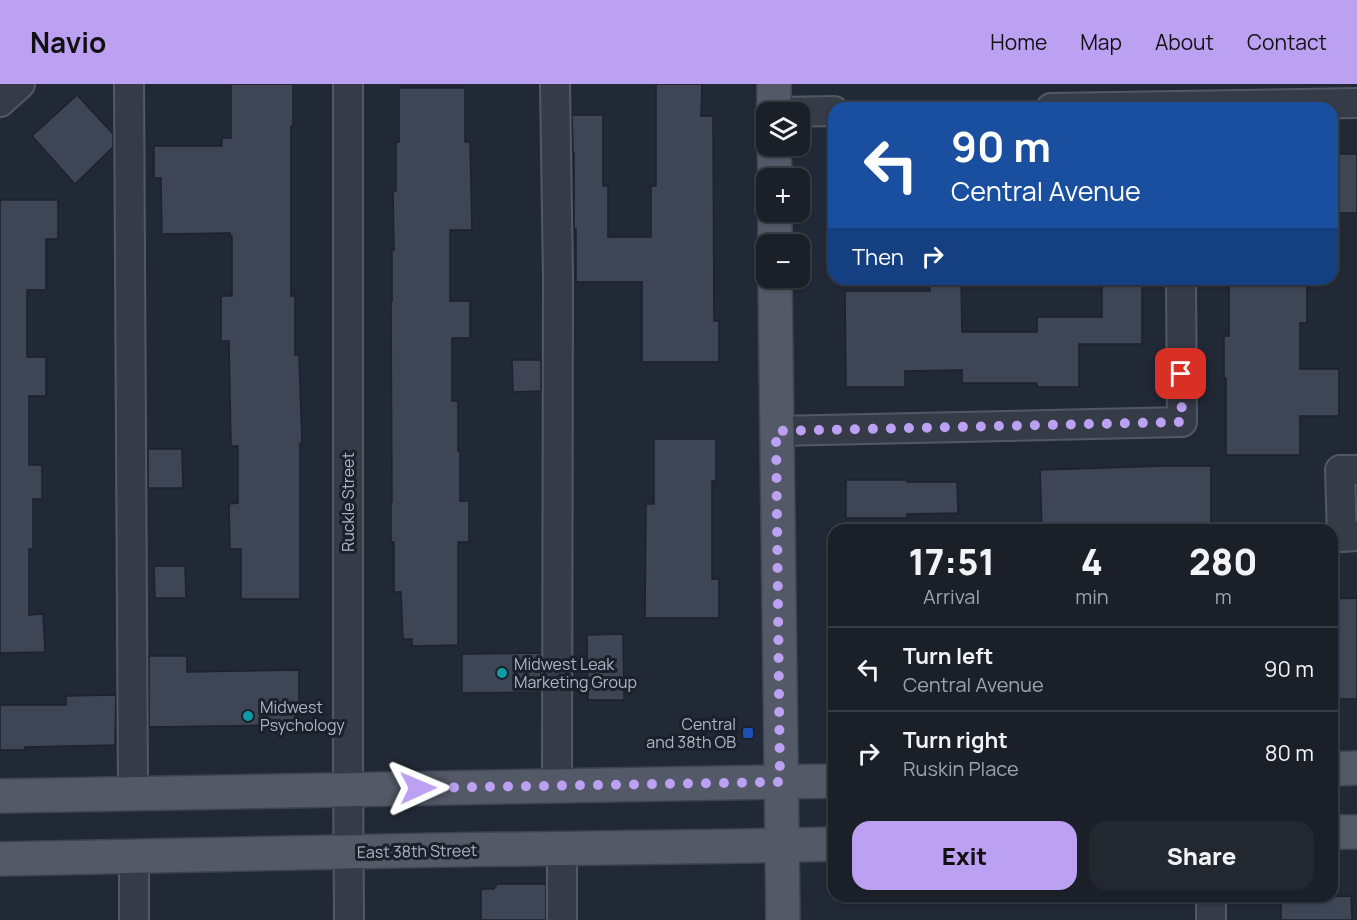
<!DOCTYPE html>
<meta charset="utf-8">
<style>
body{margin:0;font-family:Manrope,sans-serif;background:#232730;color:#f1f3f6;height:100vh;display:flex;flex-direction:column;font-size:22px;white-space:nowrap}
*{box-sizing:border-box;margin:0}
p{font-size:20px;color:#9fa2a8}
.icon{flex:none;width:33px;height:33px;fill:none;stroke:currentColor;stroke-width:2;stroke-linecap:round;stroke-linejoin:round}
.map{position:relative;flex:1;overflow:hidden}
.panel{position:absolute;left:828px;top:440px;width:510px;height:378px;display:flex;flex-direction:column;background:#1a1f28;border-radius:18px;box-shadow:0 2px 4px #0004,0 0 0 2px #383d45}
.panel>*{flex:none}
.banner{position:absolute;left:828px;top:18px;width:510px;height:183px;border-radius:18px;box-shadow:0 2px 4px #0004,0 0 0 2px #383d45;background:#1a4fa0;color:#fff;overflow:hidden}
.tools{position:absolute;left:756px;top:18px;display:grid;gap:12px}
.tools a{display:grid;place-items:center;width:54px;height:54px;border-radius:12px;background:#1a1f28;box-shadow:0 2px 4px #0004,0 0 0 2px #383d45;font-size:30px}
.pin{position:absolute;display:grid;place-items:center;width:51px;height:51px;color:#fff;margin:-26px;border-radius:12px;box-shadow:0 3px 9px #0006}
.me{position:absolute;width:66px;margin:-33px;rotate:89deg;stroke-linejoin:round;filter:drop-shadow(0 0 4px #0008)}
.turn{display:flex;align-items:center;gap:21px;height:126px;padding:0 24px;font-size:27px}
.turn .icon{width:78px;height:78px;stroke-width:2.5}
.turn b{display:block;font-size:42px;line-height:51px}
.then{display:flex;align-items:center;height:57px;padding:0 24px;background:#0003;gap:12px;font-size:22px}
.eta{display:flex;justify-content:space-evenly;align-items:center;height:102px;text-align:center}
.eta b{font-size:36px;font-weight:800;line-height:42px}
.action{display:flex;gap:12px;margin-top:auto;padding:12px 24px}
.action a{flex:1;height:69px;border-radius:18px;background:#bca0f2;color:#111;font-size:24px;font-weight:800;line-height:69px;text-align:center}
.action a+a{background:#232730;color:#f1f3f6}
ul{padding:0;list-style:none}
li{display:flex;align-items:center;gap:18px;height:84px;padding:0 24px;border-top:2px solid #383d45}
li div{flex:1}
li b{display:block;font-size:22px}
li em{font-style:normal}
header{display:flex;align-items:center;gap:36px;box-sizing:border-box;height:84px;padding:0 30px;background:#bca0f2;color:#111}
header strong{font-size:28px}
nav{display:flex;gap:33px;margin-inline-start:auto;font-size:21px}
.map>svg:first-child{display:block}
</style>
<header>
<strong>Navio</strong>
<nav><a>Home</a><a>Map</a><a>About</a><a>Contact</a></nav>
</header>
<div class="map">
<svg width="1357" height="836" viewBox="0 0 1357 836">
<rect width="100%" height="100%" fill="#222936"/>
<!-- building -->
<g fill="#3e4656" stroke="#1d222d" stroke-width="1.5">
<path d="M231,0h62v42h-2v170h4v59h4l3,88h-2v156h-59v-50h-11l-1,-45 9,-1v-57h-7l-2,-105h-8v-45h11v-60h-2v-3l-68,1 -1,-56h-7v-32h68v-8h9z"/>
<path d="M656,0h46l-1,32h12l1,205h5v41h-77v-80h-66v-53h-2v-76h-1l-1,-38h31v71h5v51h43v-51h5z"/>
<path d="M399,4h66v54h5l2,88h-22v71h20v37h-18v63h6v50h2v50h9v41h-11v103l-46,1v-7h-9l-2,-47h-7v-50h-3v-40h1l-1,-201h1v-51h2l-1,-59h3v-49h3z"/>
<path d="M77,11l36,39v13l-38,37 -43,-48z"/>
<rect x="1334" y="70" width="23" height="59"/>
<path d="M0,116h58v39h-12v51h-19v67h19v39h-17v69h13v34h-9v50h-4v66l14,-1 2,38 -45,1z"/>
<path d="M930,195h31l1,53h75v-15h65v-32h40v59h-63v43h-42v-4h-75v-13l-57,1v16h-59l-1,-96h85z"/>
<path d="M1229,195h78v44h-7v46h39v47h-39v39h-74v-77h-2v-42h5z"/>
<path d="M512,276h29v31l-28,1z"/>
<path d="M654,355h62v42h-4v98h7v39h-74l1,-114h8z"/>
<path d="M148,365h34l1,39h-35z"/>
<path d="M1165,382h46v59h-65v3l-39,2h-65l-2,-60z"/>
<path d="M846,396h61v2h50l1,31 -51,1v4h-61z"/>
<path d="M154,482h31l1,32h-31z"/>
<path d="M1357,514v101h-25v-100z"/>
<path d="M623,550l1,66h-36l-1,-65z"/>
<path d="M541,569v39l-79,1v-39z"/>
<path d="M149,572h38v16l112,-2v36h-1v19l-149,2z"/>
<path d="M116,611l-1,50 -90,2v3h-25v-45h66v-9z"/>
<path d="M497,800h49v36h-65v-31h13z"/>
<path d="M1351,812l1,24h-71v-22z"/>
</g>
<g fill="none" stroke-linecap="round" stroke-linejoin="round">
<defs>
<g id="minor">
<path d="M129,0l4,709"/>
<path d="M348,0v674l1,162"/>
<path d="M555,0l3,194 -1,508"/>
<path d="M0,18l20,-18"/>
<path d="M1051,24l306,-5"/>
<path d="M779,28l55,-1"/>
<path d="M776,347l406,-9 -1,-143"/>
<path d="M1357,386h-17l2,67 15,-1"/>
<path d="M562,765v71"/>
<path d="M134,773v63"/>
<path d="M1211,812v24"/>
</g>
<g id="major">
<path d="M774,0v28"/>
<path d="M774,62l1,32"/>
<path d="M775,128v32"/>
<path d="M775,194l8,642"/>
<path d="M1332,685l25,-1"/>
<path d="M0,712l834,-15"/>
<path d="M1332,748h25"/>
<path d="M0,775l442,-9 305,-4 87,-2"/>
</g>
</defs>
<!-- minor casing -->
<use href="#minor" stroke="#535865" stroke-width="32"/>
<!-- major casing -->
<use href="#major" stroke="#3f4450" stroke-width="36"/>
<!-- minor -->
<use href="#minor" stroke="#353b47" stroke-width="28"/>
<!-- major -->
<use href="#major" stroke="#535967" stroke-width="33"/>
</g>
<g fill="none" stroke-linecap="round" stroke-linejoin="round">
<!-- route -->
<path stroke="#bca0f2" stroke-width="10" stroke-dasharray="0 18" d="M418,704l362,-6 -4,-351 406,-9 -1,-48"/>
</g>
<!-- markers -->
<g fill="#0f9aa8" stroke="#1b202b" stroke-width="2">
<circle cx="502" cy="589" r="6"/>
<circle cx="248" cy="632" r="6"/>
</g>
<rect fill="#1a4fb4" stroke="#1b202b" stroke-width="2" x="742" y="643" width="12" height="12" rx="3"/>
<g text-anchor="middle" dominant-baseline="central" stroke-width="6" stroke-linejoin="round" paint-order="stroke">
<!-- street labels -->
<g font-size="16" fill="#b0b5c3" stroke="#1b202b">
<text transform="translate(348 418) rotate(-90)">Ruckle Street</text>
<text transform="translate(417 767) rotate(-1)">East 38th Street</text>
</g>
<!-- poi labels -->
<g font-size="16" fill="#b0b5c3" stroke="#1b202b" text-anchor="start">
<text x="514" y="580">Midwest Leak<tspan x="514" dy="18">Marketing Group</tspan></text>
<text x="260" y="623">Midwest<tspan x="260" dy="18">Psychology</tspan></text>
<text x="736" y="640" text-anchor="end">Central<tspan x="736" dy="18">and 38th OB</tspan></text>
</g>
</g>
</svg>
<div class="tools">
<a><svg class="icon" aria-label="layers" viewBox="0 0 24 24"><path d="M12 4l9 5-9 5-9-5zM3 14l9 5 9-5"/></svg></a>
<a>+</a>
<a>−</a>
</div>
<div class="pin" style="left:1181px;top:290px;background:#d93025"><svg class="icon" aria-label="arrive" viewBox="0 0 24 24"><path d="M6 21V4h12l-3 4 3 4H6"/></svg></div>
<svg class="me" style="left:418px;top:704px" viewBox="-20 -20 40 40"><path d="M0-17L14 15 0 8-14 15z" fill="#bca0f2" stroke="#fff" stroke-width="4"/></svg>
<div class="banner">
<div class="turn"><svg class="icon" aria-label="left" viewBox="0 0 24 24"><path d="M17 20v-9H6M10 6l-5 5 5 5"/></svg><div><b>90 m</b>Central Avenue</div></div>
<div class="then">Then<svg class="icon" aria-label="right" viewBox="0 0 24 24"><path d="M7 20v-9h11M14 6l5 5-5 5"/></svg></div>
</div>
<section class="panel">
<div class="eta">
<div><b>17:51</b><p>Arrival</p></div>
<div><b>4</b><p>min</p></div>
<div><b>280</b><p>m</p></div>
</div>
<ul>
<li><svg class="icon" aria-label="left" viewBox="0 0 24 24"><path d="M17 20v-9H6M10 6l-5 5 5 5"/></svg><div><b>Turn left</b><p>Central Avenue</p></div><em>90 m</em></li>
<li><svg class="icon" aria-label="right" viewBox="0 0 24 24"><path d="M7 20v-9h11M14 6l5 5-5 5"/></svg><div><b>Turn right</b><p>Ruskin Place</p></div><em>80 m</em></li>
</ul>
<div class="action"><a>Exit</a><a>Share</a></div>
</section>
</div>
